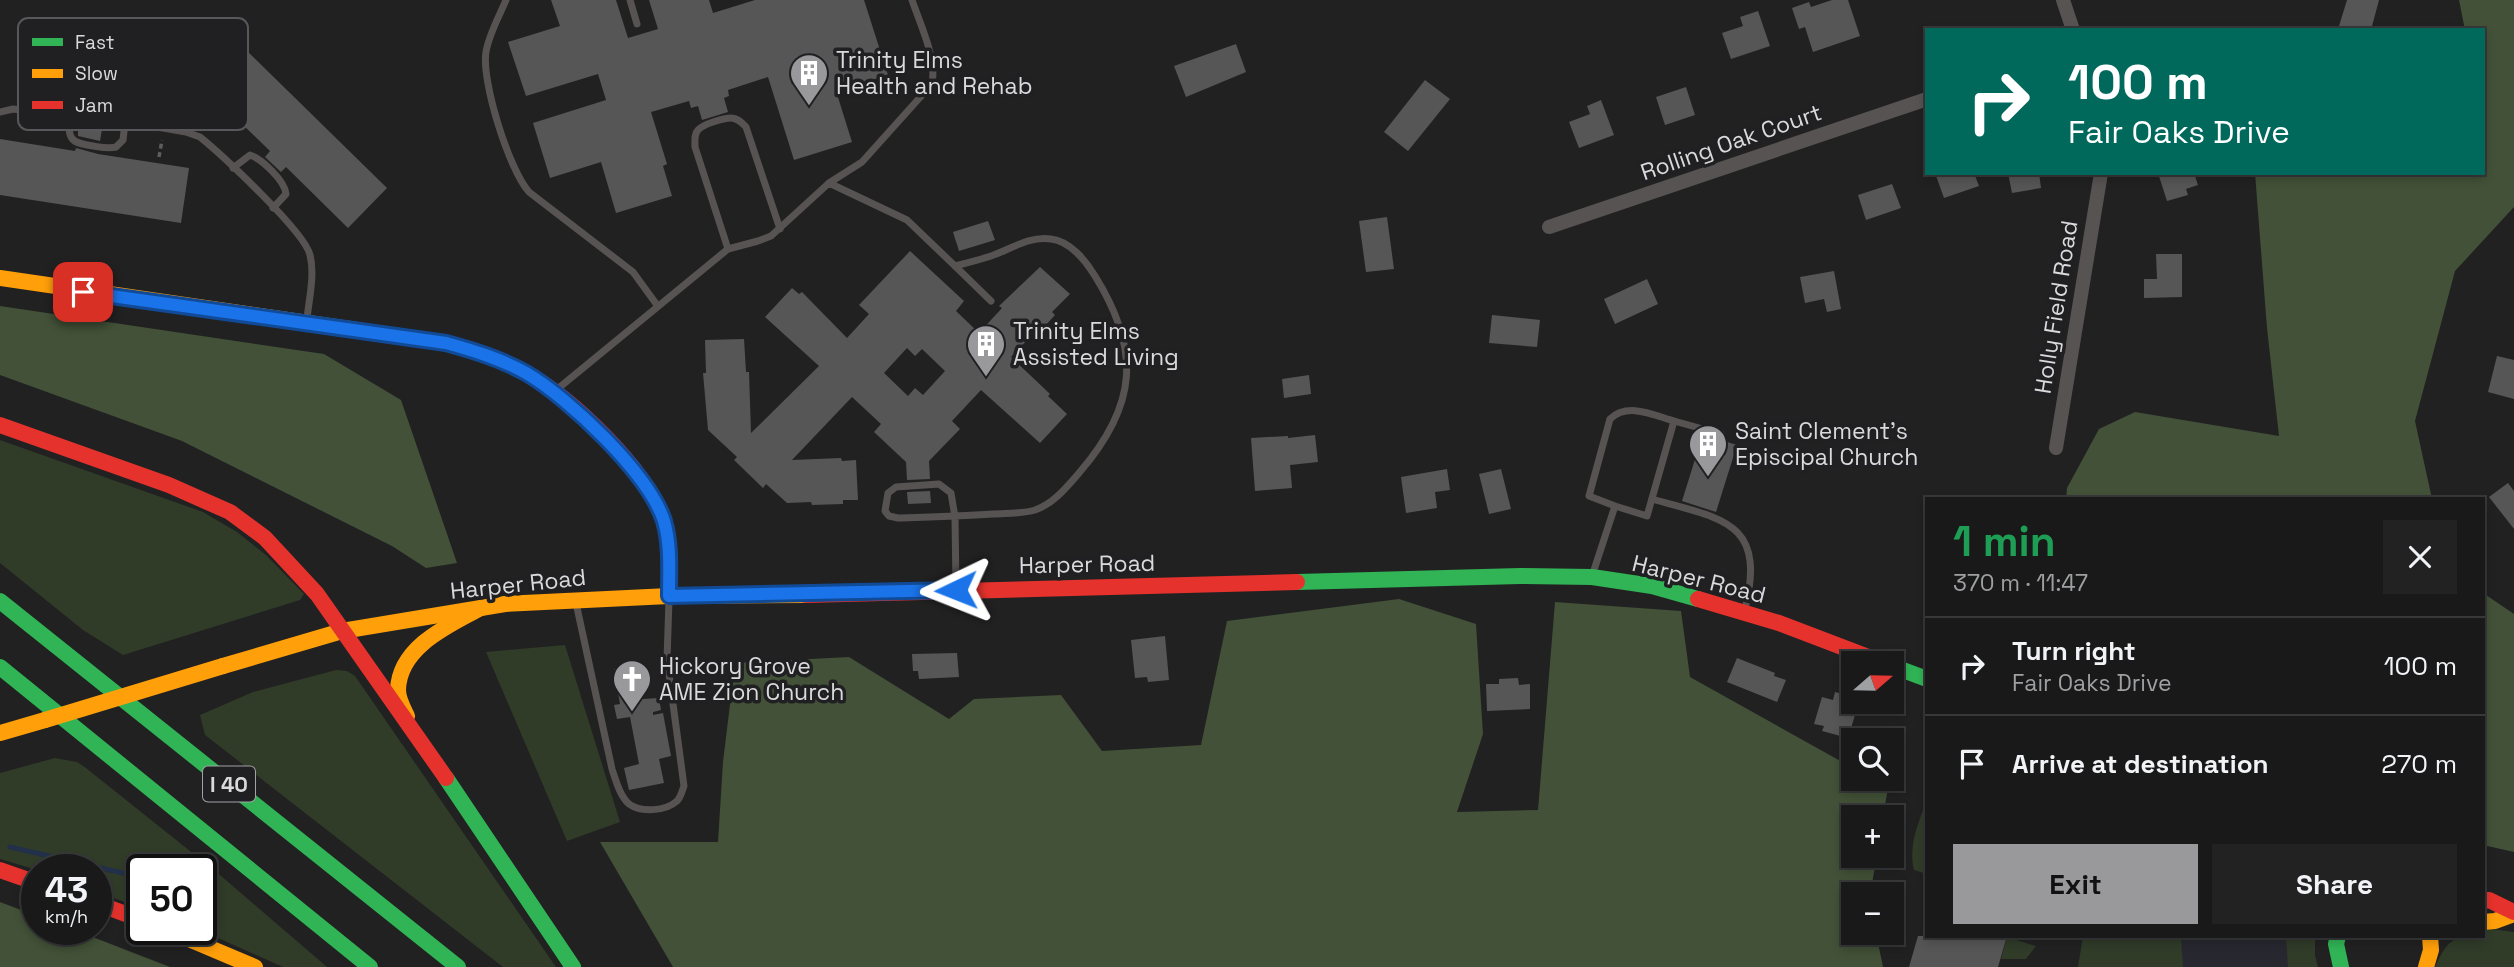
<!DOCTYPE html>
<meta charset="utf-8">
<style>
body{margin:0;font-family:"Space Grotesk",sans-serif;background:#222223;color:#f1f3f6;height:100vh;display:flex;flex-direction:column;font-size:26px;white-space:nowrap}
*{box-sizing:border-box;margin:0}
p{font-size:23px;color:#9fa0a2}
.icon{flex:none;width:38px;height:38px;fill:none;stroke:currentColor;stroke-width:2;stroke-linecap:round;stroke-linejoin:round}
.map{position:relative;flex:1;overflow:hidden}
.side{position:absolute;left:1925px;top:497px;width:560px;height:441px;display:flex;flex-direction:column;background:#19191a;border-radius:0px;box-shadow:0 4px 10px #0003,0 0 0 2px #373839}
.side>*{flex:none}
.guide{position:absolute;left:1925px;top:28px;width:560px;height:147px;border-radius:0px;box-shadow:0 4px 10px #0003,0 0 0 2px #373839;background:#00695c;color:#fff;overflow:hidden}
.needle{width:46px;rotate:70deg}
.controls{position:absolute;left:1841px;top:651px;display:grid;gap:14px}
.controls a{display:grid;place-items:center;width:63px;height:63px;border-radius:0px;background:#19191a;box-shadow:0 4px 10px #0003,0 0 0 2px #373839;font-size:35px}
.speed{position:absolute;left:21px;top:854px;display:flex;gap:14px;font-size:35px;font-weight:700;text-align:center}
.speed>*{display:grid;place-content:center;width:91px;height:91px;border-radius:50%;background:#19191a;box-shadow:0 4px 10px #0003,0 0 0 2px #373839;line-height:1}
.speed small{font-size:18px;font-weight:400}
.speed .limit{border:4px solid #111;border-radius:10px;background:#fff;color:#111}
.pin{position:absolute;display:grid;place-items:center;width:60px;height:60px;color:#fff;margin:-30px;border-radius:14px;box-shadow:0 4px 10px #0006}
.me{position:absolute;width:77px;margin:-38px;rotate:268deg;stroke-linejoin:round;filter:drop-shadow(0 0 5px #0008)}
.turn{display:flex;align-items:center;gap:24px;height:147px;padding:0 28px;font-size:32px}
.turn .icon{width:91px;height:91px;stroke-width:2.5}
.turn b{display:block;font-size:49px;line-height:60px}
.round{display:grid;place-items:center;flex:none;width:74px;height:74px;border-radius:0px;background:#222223}
.headline{display:flex;align-items:center;justify-content:space-between;height:119px;padding:0 28px}
h1{font-size:42px;font-weight:800;line-height:52px;color:#1e9e55}
.primary-button{display:flex;gap:14px;margin-top:auto;padding:14px 28px}
.primary-button a{flex:1;height:80px;border-radius:0px;background:#99999b;color:#111;font-size:28px;font-weight:800;line-height:80px;text-align:center}
.primary-button a+a{background:#222223;color:#f1f3f6}
ul{padding:0;list-style:none}
li{display:flex;align-items:center;gap:21px;height:98px;padding:0 28px;border-top:2px solid #373839}
li div{flex:1}
li b{display:block;font-size:26px}
li em{font-style:normal}
.map>svg:first-child{display:block}
</style>
<div class="map">
<svg width="2514" height="967" viewBox="0 0 2514 967">
<rect width="100%" height="100%" fill="#212122"/>
<!-- built -->
<path fill="#27282f" d="M2158,936h140l15,31h-152z"/>
<!-- green -->
<g fill="#303b28">
<path d="M0,440l203,72 34,20 29,23 38,39 -4,6 -177,55 -40,-25 -83,-67z"/>
<path d="M565,645l55,177 -53,19 -81,-189z"/>
<path d="M336,670l11,1 8,5 201,291h-53l-298,-232 -5,-20 53,-23z"/>
<path d="M55,758l22,4 9,6 134,107 107,92h-44l-85,-38h3v-59h-59v38l-46,-16v-22h-59l-37,-11v-86z"/>
<path d="M1927,799v75l-13,-4c-6,-25 5,-48 13,-71z"/>
<path d="M2483,928l31,4v35h-79c13,-28 18,-31 48,-31z"/>
<path d="M2083,936h98l2,31h-105z"/>
<path d="M2286,936h29v19l3,12h-30z"/>
<path d="M2007,937l29,9 -10,13h-25z"/>
</g>
<!-- forest -->
<g fill="#425137">
<path d="M2459,0h55v207l-59,64 -40,150 17,78h-366l1,-11 32,-59 36,-17 144,24 -12,-108 -12,-155h228v-143h-18z"/>
<path d="M0,306l324,48 77,46 56,163 -31,5 -34,-22 -210,-105 -182,-66z"/>
<path d="M2483,593l31,21v238l-31,-7z"/>
<path d="M1399,599l77,25 7,110 -26,78 81,-2 17,-208 126,9 9,66 163,91v11h19l16,9 -5,29h-30v39h24l-7,38h-17v39h23l7,34h-1210l-73,-125h118l5,-80 12,-99 114,-6 100,62 25,-20 87,-4 41,56 99,-6 26,-124z"/>
<path d="M0,902l37,14v13h35l98,38h-170z"/>
</g>
<g fill="none" stroke-linecap="round" stroke-linejoin="round">
<!-- stream -->
<g stroke="#22304a" stroke-width="5">
<path d="M10,847l117,27 15,-1"/>
<path d="M173,870l11,-1"/>
</g>
</g>
<!-- building -->
<g fill="#575657" fill-rule="evenodd">
<path d="M551,0h65l12,38 30,-9 -9,-29h60l4,13 42,-13h109l24,75 -52,16 16,51 -58,18 -26,-83 -40,13 1,6 -5,2 4,14 -26,8 -4,-14 -7,2 -2,-7 -38,11 16,52 -4,2 9,30 -56,17 -15,-51 -51,16 -17,-55 73,-23 -8,-26 -72,22 -18,-54 52,-16z"/>
<path d="M1832,0h16l12,36 -47,16 -8,-25 -6,2 -7,-21 17,-6 2,5z"/>
<path d="M2347,0h32l-8,30h-19l-13,-4z"/>
<path d="M1758,11l12,35 -39,13 -9,-26 21,-7 -3,-9z"/>
<path d="M1236,44l10,28 -60,25 -12,-31z"/>
<path d="M243,47l144,141 -39,40 -62,-61 -5,5 -16,-15 5,-6 -66,-64z"/>
<path d="M1425,80l25,19 -42,52 -24,-19z"/>
<path d="M1686,87l9,28 -30,10 -9,-28z"/>
<path d="M1601,100l13,35 -35,13 -10,-26 21,-8 -3,-8z"/>
<path d="M78,126l24,3 -2,12 -22,-5z"/>
<path d="M0,139l75,12 1,-3 22,6 91,14 -8,55 -181,-28z"/>
<path d="M1935,173h39l5,13 -35,12z"/>
<path d="M2008,173h31l2,15 -29,5z"/>
<path d="M2158,173h36l4,12 -12,4 2,6 -21,6z"/>
<path d="M1892,184l9,24 -35,12 -8,-25z"/>
<path d="M1387,217l7,52 -28,3 -7,-51z"/>
<path d="M988,221l7,19 -36,11 -6,-19z"/>
<path d="M910,251l54,50 -8,10 23,22 23,-25 -3,-2 41,-39 30,27 -18,18 3,3 -21,23 -3,-2 -20,21 39,37 -2,2 19,18 -27,29 -59,-53 -29,31 8,8 -31,32 1,18 -23,1 -1,-18 -32,-30 7,-8 -29,-27 -60,63 49,-2 1,3 14,-1 2,40h-15v4l-31,1 -1,-3 -24,1 -21,-19 -3,4 -29,-28 3,-3 -29,-27 -5,-57h3l-1,-33 39,-1 2,33h3l2,61 68,-67 -54,-49 27,-29 7,6 3,-2 45,46 22,-24 -10,-9zM907,348l8,8 7,-7 23,22 -22,24 -8,-7 -7,8 -24,-23z"/>
<path d="M2156,254h26v43l-38,1v-19h13z"/>
<path d="M1834,271l7,38 -14,3 -3,-13 -19,4 -5,-26z"/>
<path d="M1647,279l11,25 -43,20 -11,-25z"/>
<path d="M1492,315l48,5 -3,27 -48,-4z"/>
<path d="M2497,356l17,4v39l-26,-7z"/>
<path d="M1309,375l2,19 -27,4 -2,-19z"/>
<path d="M1315,435l3,27 -28,3 2,23 -37,3 -4,-53 37,-2v2z"/>
<path d="M1707,436l30,9 -21,67 -34,-11 15,-48 2,1z"/>
<path d="M1447,469l3,21 -15,2 2,16 -31,5 -5,-36z"/>
<path d="M1501,469l10,40 -22,5 -10,-40z"/>
<path d="M2508,483l6,8v38l-25,-32z"/>
<path d="M930,491l1,12 -23,1 -1,-12z"/>
<path d="M1165,636l4,44 -21,2 -1,-5 -12,1 -4,-38z"/>
<path d="M957,653l2,24 -40,2 -1,-8h-5l-1,-17z"/>
<path d="M1737,658l38,15 -1,3 12,4 -9,22 -50,-20z"/>
<path d="M636,665l7,34 16,-1 2,12 -8,2v3l10,-2 8,43 -12,3 5,24 -35,7 -5,-22 15,-4 -9,-47 -13,2 -3,-14 6,-1 -6,-35z"/>
<path d="M1518,678l1,7 11,-1v25l-43,2 -1,-27h13v-5z"/>
<path d="M1835,692l18,5v5h6l-11,36 -26,-7 2,-5 -10,-2 8,-27 11,3z"/>
<path d="M1918,936h89l-9,31h-89z"/>
</g>
<g fill="none" stroke-linecap="round" stroke-linejoin="round">
<!-- path -->
<g stroke="#5e5c5c" stroke-width="3.5" stroke-dasharray="5 3.5" stroke-linecap="butt">
<path d="M164,117l3,-19"/>
<path d="M159,157l3,-17"/>
</g>
<!-- lane -->
<g stroke="#585353" stroke-width="7">
<path d="M506,0c-7,17 -17,34 -20,52 -5,28 23,118 43,140l104,80 24,33"/>
<path d="M630,0l7,24"/>
<path d="M0,112l13,-3 150,19 23,4 14,5c22,18 105,95 110,118 5,19 -1,44 -3,64"/>
<path d="M69,116c-1,23 1,27 24,30 7,1 15,3 23,1l7,-7 2,-17"/>
<path d="M233,168l17,-13c12,4 35,26 36,39l-13,14"/>
<path d="M829,183l33,-21 70,-78c5,-26 -12,-60 -20,-84"/>
<path d="M728,249l-33,-102c0,-6 -1,-13 3,-17 5,-6 26,-12 33,-12 7,0 11,5 15,9l34,102"/>
<path d="M955,266l36,35"/>
<path d="M555,391l173,-142 30,-8 13,-5 58,-53 78,37 48,46c12,-3 24,-6 36,-10 20,-7 38,-20 60,-17 19,2 35,22 44,37 46,74 43,129 -16,197 -12,14 -26,31 -44,37 -13,4 -29,3 -42,4 -32,2 -64,3 -95,4l-9,-2 -4,-5 3,-18 8,-6 43,-3 12,9 4,24 1,73"/>
<path d="M1674,421l47,13"/>
<path d="M1652,499c69,20 115,21 93,110"/>
<path d="M1593,573l22,-67 -26,-10 21,-77c18,-17 43,-4 64,2l-27,95 -32,-10"/>
<path d="M576,603l36,166c4,12 8,27 17,35 12,9 37,7 48,-3 4,-4 5,-10 7,-15l-17,-127 2,-59"/>
</g>
<!-- street -->
<g stroke="#585353" stroke-width="14">
<path d="M2063,0l10,30"/>
<path d="M1549,227l378,-128"/>
<path d="M2056,448l45,-275"/>
</g>
<!-- fast -->
<g stroke="#30b455" stroke-width="16">
<path d="M1297,582l223,-6 72,1 60,9 46,13"/>
<path d="M0,601l458,366"/>
<path d="M1892,666l35,13"/>
<path d="M0,667l370,300"/>
<path d="M446,778l127,189"/>
<path d="M2338,936l-2,8 5,23"/>
</g>
<!-- slow -->
<g stroke="#ff9f0a" stroke-width="16">
<path d="M0,278l446,65 30,9"/>
<path d="M223,666l119,-35 163,-27 164,-8 137,-1"/>
<path d="M407,716c-4,-8 -9,-17 -9,-26 1,-43 51,-65 83,-82"/>
<path d="M0,733l45,-13"/>
<path d="M2483,922l12,-1 19,-7"/>
<path d="M165,929l90,38"/>
<path d="M2426,967l5,-17 -1,-14"/>
</g>
<!-- jam -->
<g stroke="#e5322d" stroke-width="16">
<path d="M476,352c17,6 35,12 50,21 47,26 121,97 138,148 8,23 5,51 5,75"/>
<path d="M0,425l169,60 61,27 35,26 52,56 129,184"/>
<path d="M806,595l491,-13"/>
<path d="M1698,599l81,24 105,40"/>
<path d="M0,870l37,13"/>
<path d="M2483,901l6,-1 25,12"/>
<path d="M96,903l46,17"/>
</g>
<!-- slow-bridge -->
<path stroke="#ff9f0a" stroke-width="16" d="M45,720l178,-54"/>
</g>
<g fill="none" stroke-linecap="round" stroke-linejoin="round">
<defs>
<path id="route" d="M83,292l363,51c29,8 55,16 80,30 43,25 123,101 138,148 7,24 5,50 5,75l287,-6"/>
</defs>
<!-- route casing -->
<use href="#route" stroke="#114b97" stroke-width="18"/>
<!-- route -->
<use href="#route" stroke="#1a73e8" stroke-width="12"/>
</g>
<!-- icons -->
<defs>
<symbol id="building-pin" viewBox="-11 -11 22 30"><path d="M0 17L-7.5 6A9.5 9.5 0 1 1 7.5 6Z" fill="#99999b" stroke="#202023"/><path d="M-4-6H4V6H1V3H-1V6H-4ZM-2.5-4.3h1.7v1.8h-1.7ZM.8-4.3h1.7v1.8H.8ZM-2.5-1h1.7V.8h-1.7ZM.8-1h1.7V.8H.8Z" fill="#fff"/></symbol>
<symbol id="church-pin" viewBox="-11 -11 22 30"><path d="M0 17L-7.5 6A9.5 9.5 0 1 1 7.5 6Z" fill="#99999b" stroke="#202023"/><path d="M-1.2-6h2.4v3.5h3.3v2.4h-3.3V6h-2.4V-.1h-3.3v-2.4h3.3Z" fill="#fff"/></symbol>
</defs>
<g fill-rule="evenodd">
<use href="#building-pin" x="787" y="51" width="44" height="60"/>
<use href="#building-pin" x="964" y="322" width="44" height="60"/>
<use href="#building-pin" x="1686" y="422" width="44" height="60"/>
<use href="#church-pin" x="610" y="657" width="44" height="60"/>
</g>
<g text-anchor="middle" dominant-baseline="central" stroke-width="7" stroke-linejoin="round" paint-order="stroke">
<!-- shield labels -->
<rect fill="#202023" stroke="#a2a2a4" stroke-width="2" x="203" y="766.5" width="52" height="35" rx="5"/>
<g font-size="21" font-weight="bold" fill="#dadadc">
<text x="229" y="784">I 40</text>
</g>
<!-- poi labels -->
<g font-size="23" fill="#dadadc" stroke="#202023" text-anchor="start">
<text x="836" y="60">Trinity Elms<tspan x="836" dy="26">Health and Rehab</tspan></text>
<text x="1013" y="331">Trinity Elms<tspan x="1013" dy="26">Assisted Living</tspan></text>
<text x="1735" y="431">Saint Clement's<tspan x="1735" dy="26">Episcipal Church</tspan></text>
<text x="659" y="666">Hickory Grove<tspan x="659" dy="26">AME Zion Church</tspan></text>
</g>
<!-- street labels -->
<g font-size="23" fill="#dadadc" stroke="#202023">
<text transform="translate(1731 142) rotate(-19)">Rolling Oak Court</text>
<text transform="translate(2056 307) rotate(-81)">Holly Field Road</text>
<text transform="translate(1087 564) rotate(-1)">Harper Road</text>
<text transform="translate(1699 579) rotate(14)">Harper Road</text>
<text transform="translate(518 584) rotate(-6)">Harper Road</text>
</g>
</g>
<!-- legend -->
<rect x="18" y="18" width="230" height="112" rx="10" fill="#202023" stroke="#58585a" stroke-width="2"/>
<rect x="32" y="38" width="31" height="8" fill="#30b455"/>
<rect x="32" y="69" width="31" height="9" fill="#ff9f0a"/>
<rect x="32" y="101" width="31" height="8" fill="#e5322d"/>
<g font-size="19" fill="#dadadc">
<text x="75" y="49">Fast</text>
<text x="75" y="80">Slow</text>
<text x="75" y="112">Jam</text>
</g>
</svg>
<div class="controls">
<a><svg class="needle" viewBox="-14 -14 28 28"><path d="M0-13l5 13h-10z" fill="#e53935"/><path d="M0 13l5-13h-10z" fill="#9fa0a2"/></svg></a>
<a><svg class="icon" aria-label="search" viewBox="0 0 24 24"><circle cx="10" cy="10" r="6"/><path d="M15 15l6 6"/></svg></a>
<a>+</a>
<a>−</a>
</div>
<div class="speed"><div>43<small>km/h</small></div><div class="limit">50</div></div>
<div class="pin" style="left:83px;top:292px;background:#d93025"><svg class="icon" aria-label="arrive" viewBox="0 0 24 24"><path d="M6 21V4h12l-3 4 3 4H6"/></svg></div>
<svg class="me" style="left:956px;top:590px" viewBox="-20 -20 40 40"><path d="M0-17L14 15 0 8-14 15z" fill="#1a73e8" stroke="#fff" stroke-width="4"/></svg>
<div class="guide">
<div class="turn"><svg class="icon" aria-label="right" viewBox="0 0 24 24"><path d="M7 20v-9h11M14 6l5 5-5 5"/></svg><div><b>100 m</b>Fair Oaks Drive</div></div>
</div>
<section class="side">
<div class="headline"><div><h1>1 min</h1><p>370 m · 11:47</p></div><a class="round"><svg class="icon" aria-label="close" viewBox="0 0 24 24"><path d="M6 6l12 12M18 6L6 18"/></svg></a></div>
<ul>
<li><svg class="icon" aria-label="right" viewBox="0 0 24 24"><path d="M7 20v-9h11M14 6l5 5-5 5"/></svg><div><b>Turn right</b><p>Fair Oaks Drive</p></div><em>100 m</em></li>
<li><svg class="icon" aria-label="arrive" viewBox="0 0 24 24"><path d="M6 21V4h12l-3 4 3 4H6"/></svg><div><b>Arrive at destination</b></div><em>270 m</em></li>
</ul>
<div class="primary-button"><a>Exit</a><a>Share</a></div>
</section>
</div>
